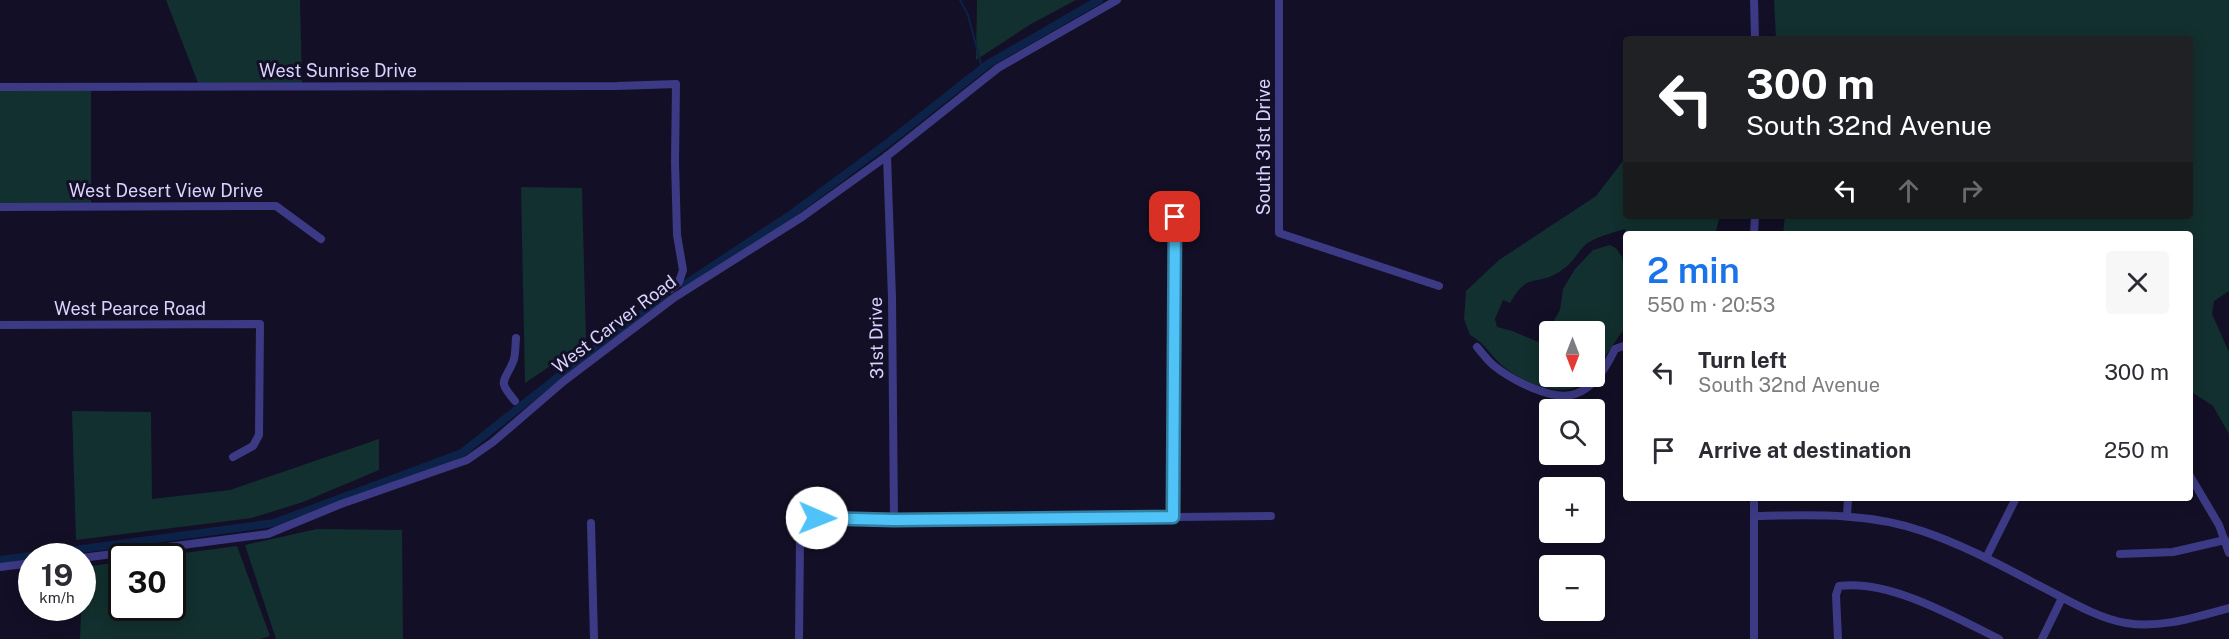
<!DOCTYPE html>
<meta charset="utf-8">
<style>
body{margin:0;font-family:"Public Sans",sans-serif;background:#f7f7f7;color:#2b2b33;height:100vh;display:flex;flex-direction:column;font-size:22px;white-space:nowrap}
*{box-sizing:border-box;margin:0}
p{font-size:20px;color:#7c7c81}
.icon{flex:none;width:33px;height:33px;fill:none;stroke:currentColor;stroke-width:2;stroke-linecap:round;stroke-linejoin:round}
.map{position:relative;flex:1;overflow:hidden}
.panel{position:absolute;left:1623px;top:231px;width:570px;height:270px;display:flex;flex-direction:column;background:#fff;border-radius:6px;box-shadow:0 3px 15px #0003}
.panel>*{flex:none}
.top-card{position:absolute;left:1623px;top:36px;width:570px;height:183px;border-radius:6px;box-shadow:0 3px 15px #0003;background:#202124;color:#fff;overflow:hidden}
.needle{width:39px;rotate:180deg}
.tools{position:absolute;left:1539px;top:321px;display:grid;gap:12px}
.tools a{display:grid;place-items:center;width:66px;height:66px;border-radius:6px;background:#fff;box-shadow:0 3px 15px #0003;font-size:30px}
.speed{position:absolute;left:18px;top:543px;display:flex;gap:12px;font-size:30px;font-weight:700;text-align:center}
.speed>*{display:grid;place-content:center;width:78px;height:78px;border-radius:50%;background:#fff;box-shadow:0 3px 15px #0003;line-height:1}
.speed small{font-size:15px;font-weight:400}
.speed .limit{border:3px solid #111;border-radius:9px;background:#fff;color:#111}
.pin{position:absolute;display:grid;place-items:center;width:51px;height:51px;color:#fff;margin:-26px;border-radius:12px;box-shadow:0 3px 9px #0006}
.me{position:absolute;width:66px;margin:-33px;rotate:91deg;stroke-linejoin:round;filter:drop-shadow(0 0 4px #0008)}
.turn{display:flex;align-items:center;gap:21px;height:126px;padding:0 24px;font-size:27px}
.turn .icon{width:78px;height:78px;stroke-width:2.5}
.turn b{display:block;font-size:42px;line-height:51px}
.lanes{display:flex;align-items:center;height:57px;padding:0 24px;background:#0003;justify-content:center;gap:30px;direction:ltr}
.lanes .off{opacity:.35}
.round{display:grid;place-items:center;flex:none;width:63px;height:63px;border-radius:6px;background:#f7f7f7}
.head{display:flex;align-items:center;justify-content:space-between;height:102px;padding:0 24px}
h1{font-size:36px;font-weight:600;line-height:45px;color:#1a73e8}
ul{padding:0;list-style:none}
li{display:flex;align-items:center;gap:18px;height:78px;padding:0 24px}
li div{flex:1}
li b{display:block;font-size:22px}
li em{font-style:normal}
.map>svg:first-child{display:block}
</style>
<div class="map">
<svg width="2229" height="639" viewBox="0 0 2229 639">
<rect width="100%" height="100%" fill="#130f26"/>
<!-- green -->
<g fill="#12302f">
<path d="M166,0h134l2,83h-104z"/>
<path d="M977,0h99l-45,24 -55,36z"/>
<path d="M1774,0h455v291l-15,10 -2,13 17,38v82l-16,-28 -23,-15v-157h-407l2,-18h405v-177h-414z"/>
<path d="M91,90v113h-91v-112z"/>
<path d="M1626,157v59h94l-5,18 -89,1 -1,-6c-12,4 -31,8 -40,16 -9,10 -14,20 -26,27 -24,15 -31,-1 -49,31l-7,-3 -8,19 2,8 15,4 29,12 19,-33 3,-21 12,-20 18,-19 17,-5 6,3 6,9 4,26v43l-31,45 -1,-39h-44v44l40,1c-19,25 -61,8 -82,-7 -15,-10 -22,-27 -38,-35l-6,-16 2,-28 33,-31 97,-64z"/>
<path d="M521,187l61,1 4,154 -61,41z"/>
<path d="M72,411l79,1 1,87 78,-9 149,-51v31l-76,32 -51,16 -176,22z"/>
<path d="M317,529l85,1 1,109h-127l-31,-94z"/>
<path d="M237,546l33,90 -9,3h-181l3,-72 38,-5 1,46h50v-52h-11z"/>
</g>
<g fill="none" stroke-linecap="round" stroke-linejoin="round">
<!-- stream -->
<path stroke="#0c2248" stroke-width="2" d="M960,0l8,15 14,53"/>
<!-- canal -->
<g stroke="#0c2248" stroke-width="8">
<path d="M684,285l109,-72 96,-71 99,-78 111,-64"/>
<path d="M0,560l274,-37 188,-70 121,-96 82,-60"/>
</g>
<!-- minor -->
<g stroke="#3d3a85" stroke-width="8">
<path d="M1279,0v233l160,53"/>
<path d="M1754,0l1,39"/>
<path d="M0,87l617,-1 59,-2 -1,78 2,73 6,35 -4,12 -8,7"/>
<path d="M887,156l5,142 2,222"/>
<path d="M0,207l276,-1 45,33"/>
<path d="M1754,234l1,-18"/>
<path d="M0,325l260,-1 -1,111 -6,11 -20,11"/>
<path d="M1477,347c5,6 10,13 16,18 17,14 60,37 82,29 19,-6 32,-28 40,-45l11,-4"/>
<path d="M515,401c-18,-21 -11,-18 -2,-39 3,-7 2,-16 3,-24"/>
<path d="M2190,476l29,49 10,28"/>
<path d="M1754,498v141"/>
<path d="M1754,516c56,-1 114,-4 168,15 42,14 80,35 120,56 26,13 55,31 84,36 34,6 70,-6 103,-15"/>
<path d="M1847,516l1,-18"/>
<path d="M1173,517l2,-300"/>
<path d="M591,523l3,116"/>
<path d="M2120,554l53,-2 52,-12"/>
<path d="M82,558l186,-24 73,-30 126,-44 26,-18 71,-61 111,-84 127,-80 85,-61 111,-88 119,-68"/>
<path d="M1986,558l30,-60"/>
<path d="M0,567l32,-4"/>
<path d="M799,639l1,-97 3,-24 91,2 377,-4"/>
<path d="M1838,639l-2,-44 3,-9c50,-7 116,31 160,53"/>
<path d="M2042,639l20,-41"/>
</g>
</g>
<g fill="none" stroke-linecap="round" stroke-linejoin="round">
<defs>
<path id="route" d="M817,518l77,2 279,-3 2,-300"/>
</defs>
<!-- route casing -->
<use href="#route" stroke="#337fa1" stroke-width="15"/>
<!-- route -->
<use href="#route" stroke="#4fc3f7" stroke-width="10"/>
</g>
<g text-anchor="middle" dominant-baseline="central" stroke-width="6" stroke-linejoin="round" paint-order="stroke">
<!-- street labels -->
<g font-size="18" fill="#d9d4ff" stroke="#130f26">
<text x="338" y="70">West Sunrise Drive</text>
<text transform="translate(1263 147) rotate(-90)">South 31st Drive</text>
<text x="166" y="190">West Desert View Drive</text>
<text x="130" y="308">West Pearce Road</text>
<text transform="translate(614 324) rotate(-37)">West Carver Road</text>
<text transform="translate(876 338) rotate(-91)">31st Drive</text>
</g>
</g>
</svg>
<div class="tools">
<a><svg class="needle" viewBox="-14 -14 28 28"><path d="M0-13l5 13h-10z" fill="#e53935"/><path d="M0 13l5-13h-10z" fill="#7c7c81"/></svg></a>
<a><svg class="icon" aria-label="search" viewBox="0 0 24 24"><circle cx="10" cy="10" r="6"/><path d="M15 15l6 6"/></svg></a>
<a>+</a>
<a>−</a>
</div>
<div class="speed"><div>19<small>km/h</small></div><div class="limit">30</div></div>
<div class="pin" style="left:1175px;top:217px;background:#d93025"><svg class="icon" aria-label="arrive" viewBox="0 0 24 24"><path d="M6 21V4h12l-3 4 3 4H6"/></svg></div>
<svg class="me" style="left:817px;top:518px" viewBox="-20 -20 40 40"><circle r="19" fill="#fff"/><path d="M0-13L10 11 0 6-10 11z" fill="#4fc3f7"/></svg>
<div class="top-card">
<div class="turn"><svg class="icon" aria-label="left" viewBox="0 0 24 24"><path d="M17 20v-9H6M10 6l-5 5 5 5"/></svg><div><b>300 m</b>South 32nd Avenue</div></div>
<div class="lanes"><svg class="icon" aria-label="left" viewBox="0 0 24 24"><path d="M17 20v-9H6M10 6l-5 5 5 5"/></svg><svg class="icon off" aria-label="ahead" viewBox="0 0 24 24"><path d="M12 20V5M6 11l6-6 6 6"/></svg><svg class="icon off" aria-label="right" viewBox="0 0 24 24"><path d="M7 20v-9h11M14 6l5 5-5 5"/></svg></div>
</div>
<section class="panel">
<div class="head"><div><h1>2 min</h1><p>550 m · 20:53</p></div><a class="round"><svg class="icon" aria-label="close" viewBox="0 0 24 24"><path d="M6 6l12 12M18 6L6 18"/></svg></a></div>
<ul>
<li><svg class="icon" aria-label="left" viewBox="0 0 24 24"><path d="M17 20v-9H6M10 6l-5 5 5 5"/></svg><div><b>Turn left</b><p>South 32nd Avenue</p></div><em>300 m</em></li>
<li><svg class="icon" aria-label="arrive" viewBox="0 0 24 24"><path d="M6 21V4h12l-3 4 3 4H6"/></svg><div><b>Arrive at destination</b></div><em>250 m</em></li>
</ul>
</section>
</div>
